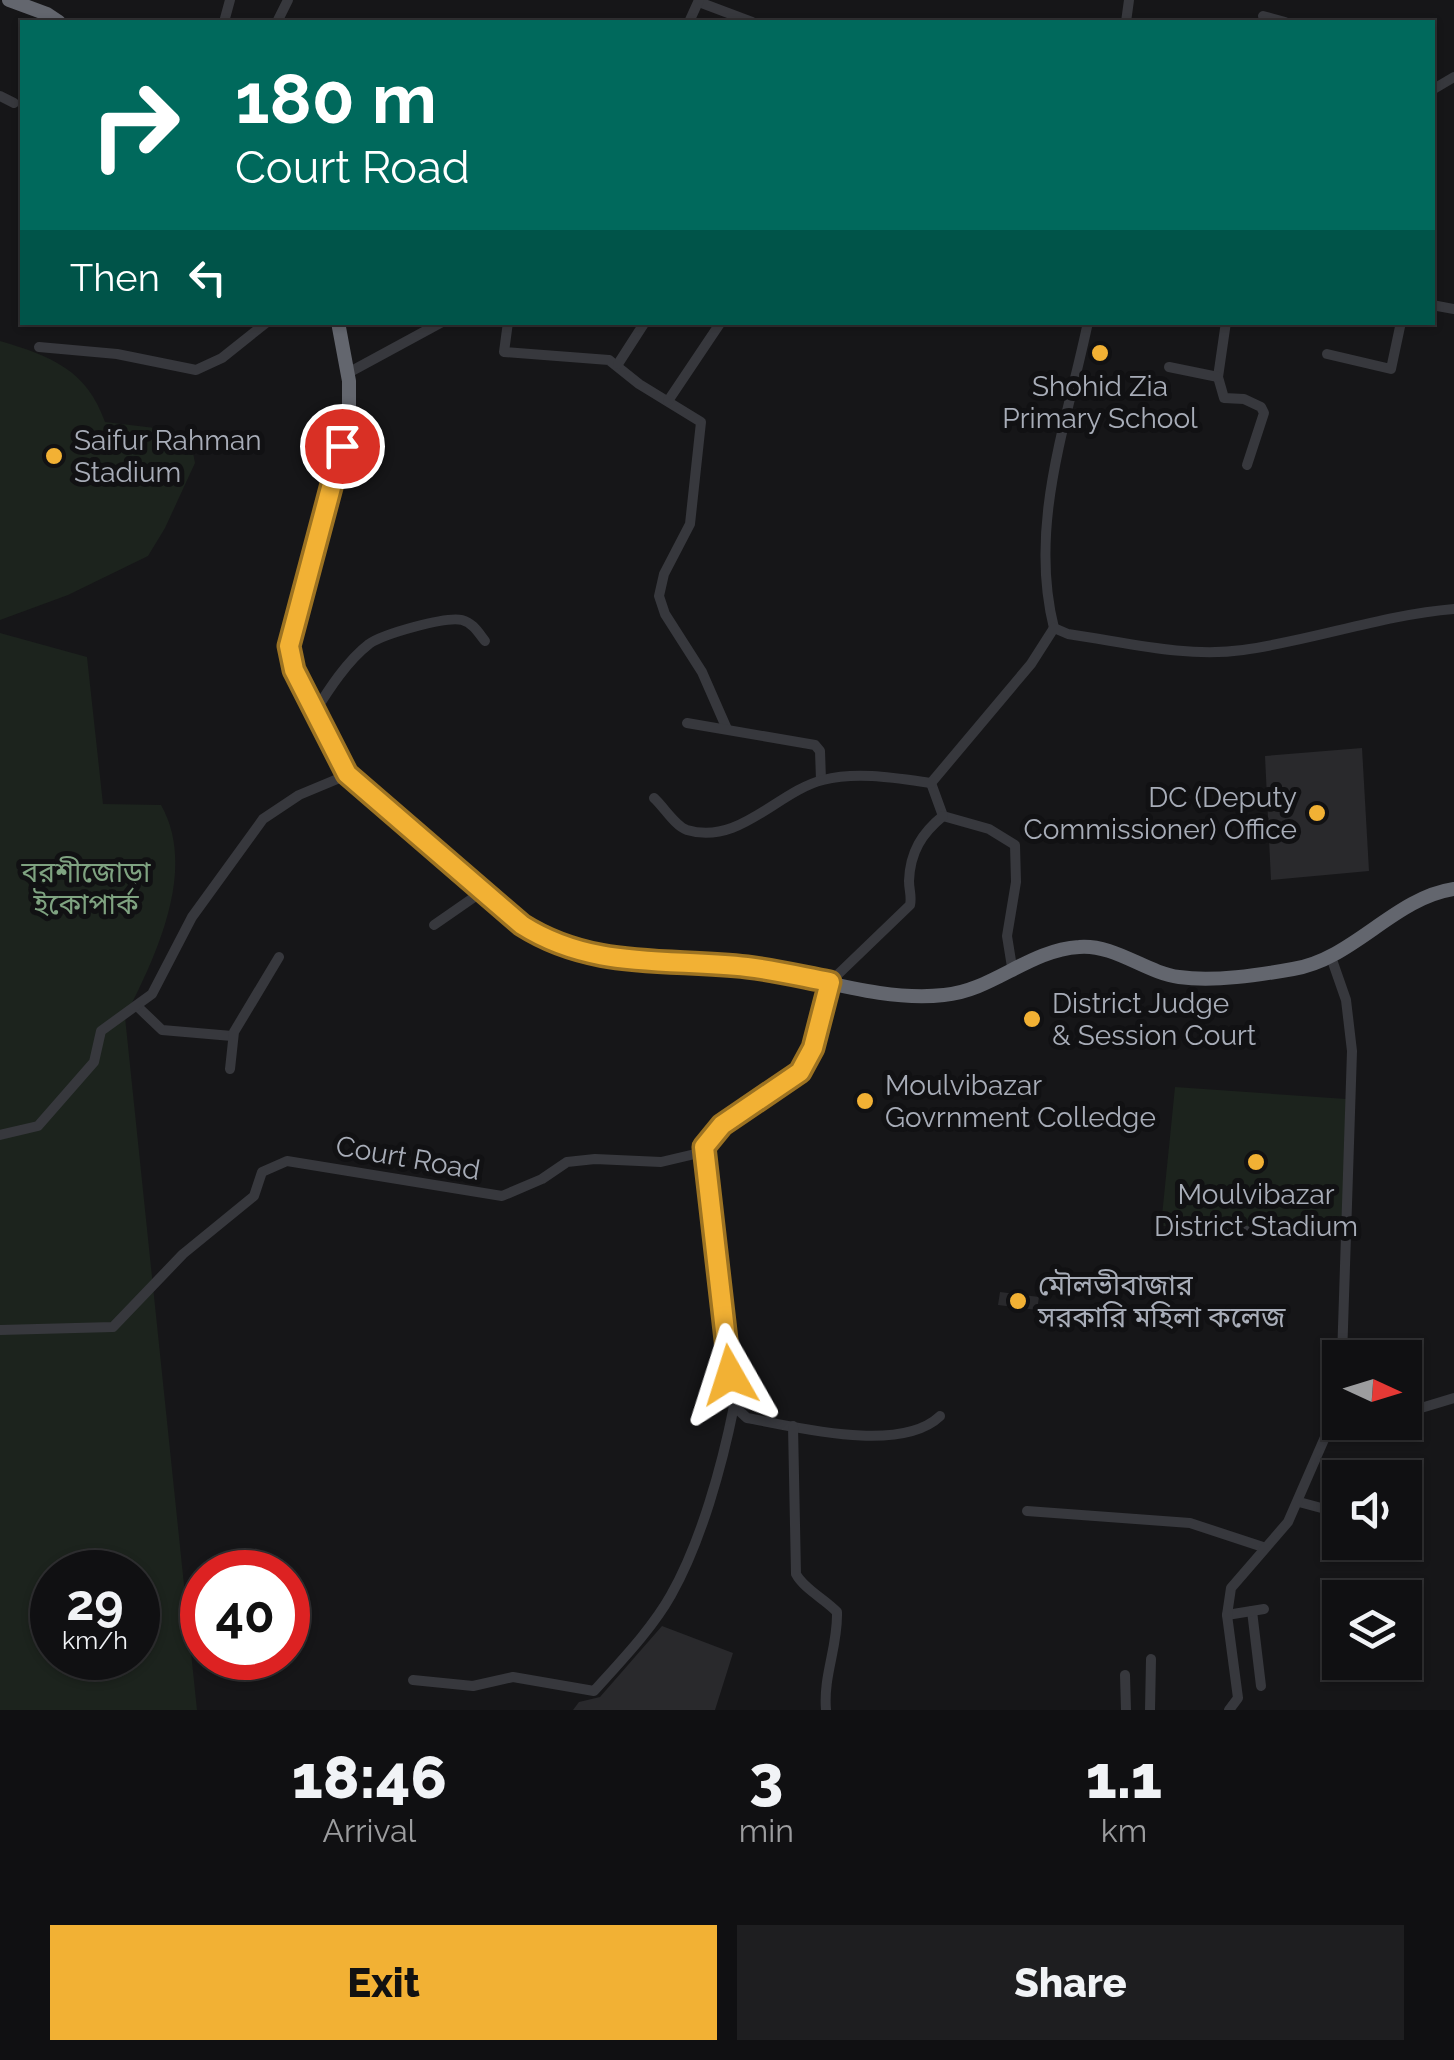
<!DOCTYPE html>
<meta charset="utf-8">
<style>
body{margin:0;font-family:Raleway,"Noto Sans Bengali",sans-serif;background:#1e1e20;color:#f1f3f6;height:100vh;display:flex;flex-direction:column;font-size:38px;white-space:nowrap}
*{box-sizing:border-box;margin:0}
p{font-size:32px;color:#9c9d9f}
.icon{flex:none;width:55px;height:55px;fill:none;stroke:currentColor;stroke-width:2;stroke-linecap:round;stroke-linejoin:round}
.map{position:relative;height:1710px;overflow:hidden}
.panel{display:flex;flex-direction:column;background:#101012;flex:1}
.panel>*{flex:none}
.banner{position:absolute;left:20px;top:20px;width:1415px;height:305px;border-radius:0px;box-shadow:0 2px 8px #0004,0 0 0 2px #303032;background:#00695c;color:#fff;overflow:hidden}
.needle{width:65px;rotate:94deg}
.tools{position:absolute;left:1322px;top:1340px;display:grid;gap:20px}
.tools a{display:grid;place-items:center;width:100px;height:100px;border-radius:0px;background:#101012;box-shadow:0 2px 8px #0004,0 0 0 2px #303032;font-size:50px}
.speed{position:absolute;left:30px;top:1550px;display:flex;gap:20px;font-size:50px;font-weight:700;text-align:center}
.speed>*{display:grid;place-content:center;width:130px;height:130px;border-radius:50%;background:#101012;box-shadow:0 2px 8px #0004,0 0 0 2px #303032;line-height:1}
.speed small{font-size:25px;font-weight:400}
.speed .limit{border:15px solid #d22;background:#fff;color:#111}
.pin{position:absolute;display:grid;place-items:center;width:85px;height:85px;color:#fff;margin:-42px;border:5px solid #fff;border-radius:50%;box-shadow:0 2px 10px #0007}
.me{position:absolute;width:110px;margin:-55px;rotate:354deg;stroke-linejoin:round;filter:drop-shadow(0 0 8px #0008)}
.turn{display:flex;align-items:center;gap:35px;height:210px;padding:0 50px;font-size:45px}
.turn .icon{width:130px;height:130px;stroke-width:2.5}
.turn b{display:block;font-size:70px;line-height:85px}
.then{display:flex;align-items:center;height:95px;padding:0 50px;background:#0003;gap:20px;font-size:38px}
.eta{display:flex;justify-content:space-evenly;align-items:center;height:170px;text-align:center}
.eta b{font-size:60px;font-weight:800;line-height:70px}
.primary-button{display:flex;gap:20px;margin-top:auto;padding:20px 50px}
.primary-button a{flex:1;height:115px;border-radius:0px;background:#f2b134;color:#111;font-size:40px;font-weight:800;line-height:115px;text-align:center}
.primary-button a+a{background:#1e1e20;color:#f1f3f6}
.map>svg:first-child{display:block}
</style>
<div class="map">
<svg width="1454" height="1710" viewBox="0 0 1454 1710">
<rect width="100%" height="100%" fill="#161618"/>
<!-- green -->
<g fill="#1c231d" fill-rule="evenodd">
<path d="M0,341c51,15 87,29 105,81l75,9 10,6 5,26 -30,65 -17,28 -80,39 -68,25z"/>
<path d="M0,633l87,24 16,147 58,1c37,65 -6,153 -36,212l72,693h-197zM52,1572h86v86h-86z"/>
<path d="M1175,1087l171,12 -3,130 -182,-3z"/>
</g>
<!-- building -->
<g fill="#29292c">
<path d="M1362,748l7,123 -98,9 -6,-124z"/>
<path d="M1000,1292l39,5 -2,13 -39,-5z"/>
<path d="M662,1626l71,27 -18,57h-142l6,-8 21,-5z"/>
</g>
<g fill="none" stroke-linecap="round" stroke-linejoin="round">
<!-- minor -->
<g stroke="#37383d" stroke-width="10">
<path d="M699,2l53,20"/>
<path d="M1263,16l22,6"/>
<path d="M224,22l6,-22"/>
<path d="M277,22l11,-22"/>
<path d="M689,22l10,-22"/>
<path d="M1126,22l3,-22"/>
<path d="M1432,90l22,-13"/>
<path d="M0,96l14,7"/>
<path d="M1432,305l22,4"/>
<path d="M508,322l-4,30 105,8 30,24 62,38 -11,102 -26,50 -5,22 6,18 37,58 25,57"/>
<path d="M1226,322l-8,55 6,21 20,1 17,8 3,6 -17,52"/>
<path d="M39,347l78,7 79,16 26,-12 45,-36"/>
<path d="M1327,354l64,15 10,-47"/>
<path d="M618,364l27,-42"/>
<path d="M1169,367l49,10"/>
<path d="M348,373l94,-51"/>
<path d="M668,401l53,-79"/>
<path d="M1054,628c-26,-103 13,-205 34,-306"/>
<path d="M314,713c15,-24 33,-52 55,-69 14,-10 77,-28 93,-24 11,3 16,12 23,21"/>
<path d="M687,723l128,22 5,6 1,29"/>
<path d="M931,783l12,33 46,13 26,16 1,37 -9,54 5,31"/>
<path d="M654,798c10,9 21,28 33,32 52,16 91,-39 136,-50 34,-9 73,-2 108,3l100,-119 23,-36 14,6c57,8 117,24 175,16 72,-10 139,-35 211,-41"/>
<path d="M434,925l49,-34"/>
<path d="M1331,957l15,43 6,51 -10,307"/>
<path d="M138,1007l24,23 70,6"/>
<path d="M230,1069l4,-37 45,-75"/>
<path d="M0,1135l38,-9 56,-64 7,-31 51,-37 40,-77 71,-98 36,-24 48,-20"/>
<path d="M1174,1229l174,5"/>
<path d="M0,1330l113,-3 70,-73 71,-58 8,-24 25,-11 215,35 40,-17 25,-17 28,-3 66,3 34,-8 27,-29 78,-53 13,-24 17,-66 80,-77c2,-8 -1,-15 -1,-24 1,-29 13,-48 34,-65"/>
<path d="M734,1406l13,12c50,9 153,36 193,-2"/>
<path d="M1405,1408h16l33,-10"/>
<path d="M793,1426l3,148c8,15 29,25 41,38 1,35 -14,63 -11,98"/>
<path d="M1299,1502l41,11"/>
<path d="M1027,1511l163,12 73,24"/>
<path d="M1252,1611l9,75"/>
<path d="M1227,1615l37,-6"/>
<path d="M1125,1675l1,35"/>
<path d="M413,1680l60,6 40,-9 81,14c26,-29 58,-62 77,-96 30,-53 51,-129 63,-189l-30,-259"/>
<path d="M1150,1710l1,-51"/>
<path d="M1229,1710l9,-12 -11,-83 4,-27 57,-66 41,-94 11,-46"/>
</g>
<!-- highway -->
<g stroke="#63666e" stroke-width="14">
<path d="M9,0l38,14 12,8"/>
<path d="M338,322l11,59v32l-23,99 -34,110 -3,24 5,24 53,105 175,150c20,13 39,25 62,29 54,12 111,6 166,13 63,9 130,35 194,28 48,-4 85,-45 135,-48 36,-3 67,26 100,30 35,5 80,-2 114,-8 61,-10 101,-71 161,-80"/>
</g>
</g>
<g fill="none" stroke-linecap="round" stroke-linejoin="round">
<defs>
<path id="route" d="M342,446l-53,200 5,24 53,104 175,151c71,45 145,33 225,42 28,3 56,10 83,15l-17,66 -13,24 -78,53 -18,22 26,228"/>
</defs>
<!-- route casing -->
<use href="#route" stroke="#9d7322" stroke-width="25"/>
<!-- route -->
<use href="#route" stroke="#f2b134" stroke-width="18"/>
</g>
<!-- markers -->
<g fill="#f2b134" stroke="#111113" stroke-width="4">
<circle cx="1100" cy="353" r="10"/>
<circle cx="54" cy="456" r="10"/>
<circle cx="1317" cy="813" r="10"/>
<circle cx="1032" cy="1019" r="10"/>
<circle cx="865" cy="1101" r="10"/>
<circle cx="1256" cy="1162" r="10"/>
<circle cx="1018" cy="1301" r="10"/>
</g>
<g text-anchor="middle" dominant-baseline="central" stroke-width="10" stroke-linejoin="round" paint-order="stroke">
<!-- poi labels -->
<g font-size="28" fill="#a8adb8" stroke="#111113" text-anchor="start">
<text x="1100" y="386" text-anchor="middle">Shohid Zia<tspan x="1100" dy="32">Primary School</tspan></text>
<text x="74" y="440">Saifur Rahman<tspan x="74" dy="32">Stadium</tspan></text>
<text x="1297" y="797" text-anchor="end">DC (Deputy<tspan x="1297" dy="32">Commissioner) Office</tspan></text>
<text x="1052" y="1003">District Judge<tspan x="1052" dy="32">&amp; Session Court</tspan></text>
<text x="885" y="1085">Moulvibazar<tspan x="885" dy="32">Govrnment Colledge</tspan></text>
<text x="1256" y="1194" text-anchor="middle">Moulvibazar<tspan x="1256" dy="32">District Stadium</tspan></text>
<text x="1038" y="1285">মৌলভীবাজার<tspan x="1038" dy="32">সরকারি মহিলা কলেজ</tspan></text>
</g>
<!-- park labels -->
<g font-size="28" fill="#7fa381" stroke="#111113">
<text x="86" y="872">বরশীজোড়া<tspan x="86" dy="32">ইকোপার্ক</tspan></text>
</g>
<!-- street labels -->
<g font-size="28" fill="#a8adb8" stroke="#111113">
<text transform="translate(408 1158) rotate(10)">Court Road</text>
</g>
</g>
</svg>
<div class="tools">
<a><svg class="needle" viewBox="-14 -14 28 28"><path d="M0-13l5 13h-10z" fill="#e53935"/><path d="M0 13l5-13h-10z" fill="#9c9d9f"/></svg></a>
<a><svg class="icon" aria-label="sound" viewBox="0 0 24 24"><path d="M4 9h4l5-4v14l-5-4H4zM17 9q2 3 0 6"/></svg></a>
<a><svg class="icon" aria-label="layers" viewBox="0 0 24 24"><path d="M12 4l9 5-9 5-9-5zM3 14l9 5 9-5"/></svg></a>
</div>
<div class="speed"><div>29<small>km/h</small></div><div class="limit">40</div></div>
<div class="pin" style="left:342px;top:446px;background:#d93025"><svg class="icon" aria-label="arrive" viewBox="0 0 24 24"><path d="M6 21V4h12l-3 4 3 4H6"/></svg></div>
<svg class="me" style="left:730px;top:1375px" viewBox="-20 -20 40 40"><path d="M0-17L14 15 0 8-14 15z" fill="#f2b134" stroke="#fff" stroke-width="4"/></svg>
<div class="banner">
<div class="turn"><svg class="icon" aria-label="right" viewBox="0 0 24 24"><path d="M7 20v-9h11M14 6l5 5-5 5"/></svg><div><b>180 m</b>Court Road</div></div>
<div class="then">Then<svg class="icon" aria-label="left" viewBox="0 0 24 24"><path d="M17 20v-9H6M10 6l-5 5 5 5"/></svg></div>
</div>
</div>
<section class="panel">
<div class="eta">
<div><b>18:46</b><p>Arrival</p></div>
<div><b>3</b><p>min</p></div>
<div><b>1.1</b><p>km</p></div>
</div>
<div class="primary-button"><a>Exit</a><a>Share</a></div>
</section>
